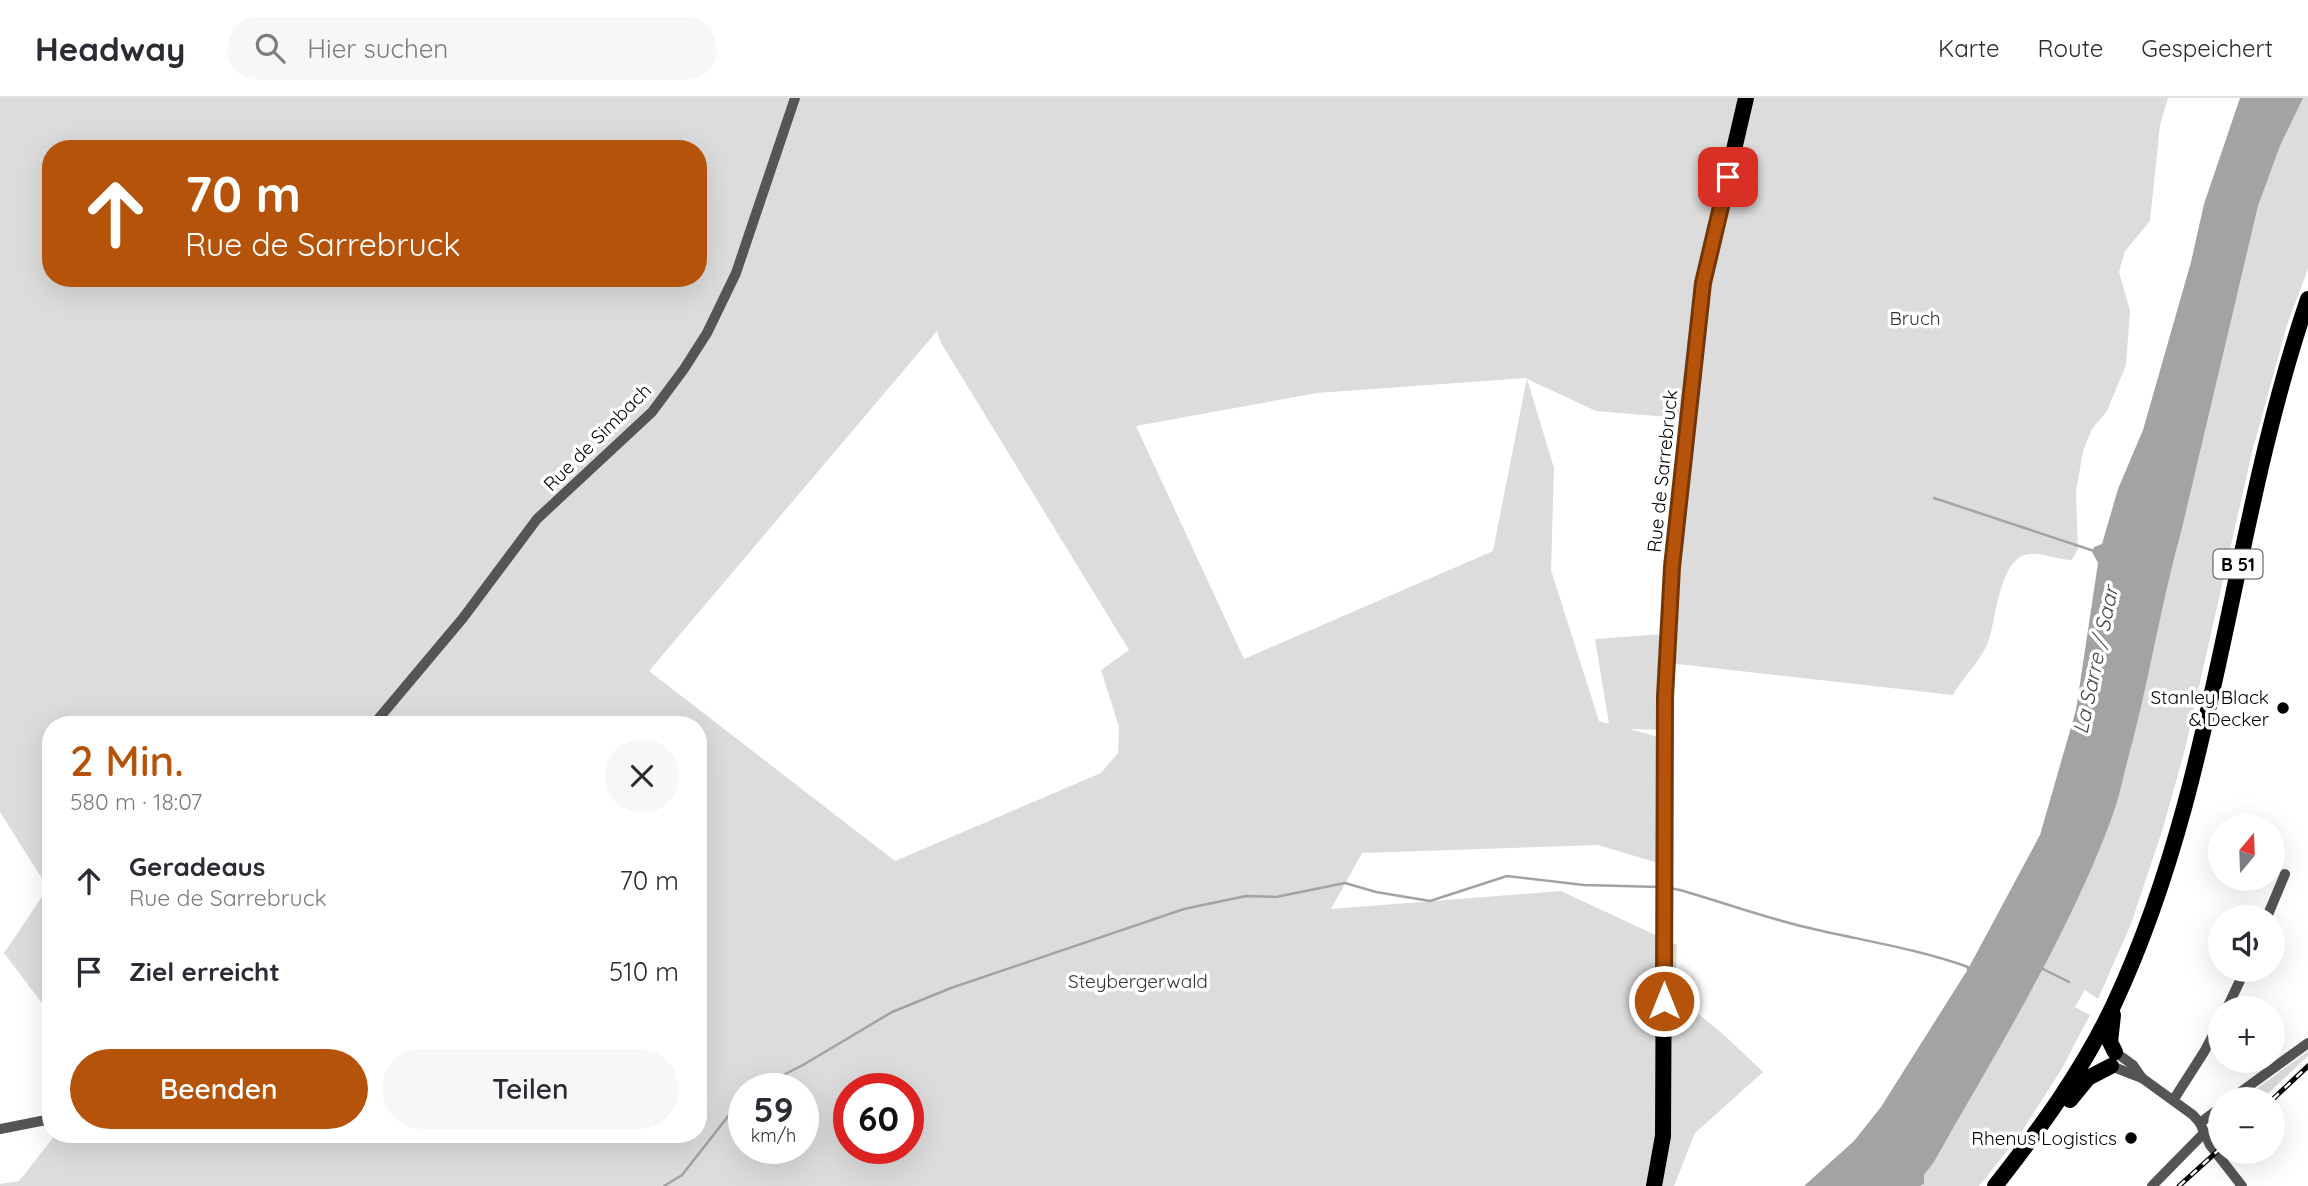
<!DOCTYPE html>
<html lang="de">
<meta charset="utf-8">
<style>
body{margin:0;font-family:Quicksand,sans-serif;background:#f7f7f7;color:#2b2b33;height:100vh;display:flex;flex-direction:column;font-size:26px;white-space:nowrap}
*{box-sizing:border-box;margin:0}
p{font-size:23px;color:#7c7c81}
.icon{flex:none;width:38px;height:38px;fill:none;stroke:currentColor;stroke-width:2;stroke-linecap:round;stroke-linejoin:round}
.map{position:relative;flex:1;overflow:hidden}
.sheet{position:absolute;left:42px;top:618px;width:665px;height:427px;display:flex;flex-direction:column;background:#fff;border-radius:28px;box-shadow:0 7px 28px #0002}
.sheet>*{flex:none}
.banner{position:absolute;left:42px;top:42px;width:665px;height:147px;border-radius:28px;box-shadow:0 7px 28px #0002;background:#b45309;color:#fff;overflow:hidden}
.needle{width:46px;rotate:19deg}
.buttons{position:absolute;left:2208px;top:716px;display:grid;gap:14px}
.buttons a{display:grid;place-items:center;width:77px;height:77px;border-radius:50%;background:#fff;box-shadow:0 7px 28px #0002;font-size:35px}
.speed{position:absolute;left:728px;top:975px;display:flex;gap:14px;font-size:35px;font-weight:700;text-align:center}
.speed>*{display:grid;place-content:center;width:91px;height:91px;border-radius:50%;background:#fff;box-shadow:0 7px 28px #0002;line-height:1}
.speed small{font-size:18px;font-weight:400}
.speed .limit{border:10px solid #d22;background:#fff;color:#111}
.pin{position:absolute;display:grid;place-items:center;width:60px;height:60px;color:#fff;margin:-30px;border-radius:14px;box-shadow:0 4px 10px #0006}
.me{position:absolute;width:77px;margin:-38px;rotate:0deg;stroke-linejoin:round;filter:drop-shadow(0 0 5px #0008)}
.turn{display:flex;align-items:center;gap:24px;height:147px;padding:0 28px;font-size:32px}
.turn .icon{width:91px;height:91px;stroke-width:2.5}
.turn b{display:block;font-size:49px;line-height:60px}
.round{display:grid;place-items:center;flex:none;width:74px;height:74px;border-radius:37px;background:#f7f7f7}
.overview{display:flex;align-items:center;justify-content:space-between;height:119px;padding:0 28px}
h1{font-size:42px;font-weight:600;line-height:52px;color:#b45309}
.action{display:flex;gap:14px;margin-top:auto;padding:14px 28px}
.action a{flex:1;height:80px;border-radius:42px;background:#b45309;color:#fff;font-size:28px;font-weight:600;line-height:80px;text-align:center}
.action a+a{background:#f7f7f7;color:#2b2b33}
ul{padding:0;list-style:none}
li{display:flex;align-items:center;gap:21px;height:91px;padding:0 28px}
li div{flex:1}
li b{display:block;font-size:26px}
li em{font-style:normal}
header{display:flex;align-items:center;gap:42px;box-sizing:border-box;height:98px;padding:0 35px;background:#fff;border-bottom:2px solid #e1e1e2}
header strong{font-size:33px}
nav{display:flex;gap:38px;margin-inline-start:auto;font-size:24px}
.search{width:490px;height:63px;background:#f7f7f7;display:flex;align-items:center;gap:18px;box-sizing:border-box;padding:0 24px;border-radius:38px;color:#7c7c81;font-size:26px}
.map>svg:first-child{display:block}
</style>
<header>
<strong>Headway</strong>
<div class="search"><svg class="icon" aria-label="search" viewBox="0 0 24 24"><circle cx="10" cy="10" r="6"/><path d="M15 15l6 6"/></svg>Hier suchen</div>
<nav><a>Karte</a><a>Route</a><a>Gespeichert</a></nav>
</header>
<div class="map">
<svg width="2308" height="1088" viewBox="0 0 2308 1088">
<rect width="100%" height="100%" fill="#fff"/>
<!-- green -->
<g fill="#dcdcdc" fill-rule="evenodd">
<path d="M0,0h1740l-42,184 -18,136 -84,-7 -69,-32 27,89 -3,102 48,151 10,3 -14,-85 68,-5 2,96 -36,-1 30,8 -1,126 -60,-18 -236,8 -31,56 230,-18 116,54 -2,50 49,40 39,37 -68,61 -21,53h-1674v-2l19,-3 37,-47h642v-410h-647v291l-47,-62 44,-65 -48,-76zM51,51h647v129h-647zM937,233l4,12 188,307 -28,20 18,57 -1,26 -17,20 -206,88 -246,-190zM1527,280l-34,173 -249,108 -108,-233 181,-33zM744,990h59v60h-59zM849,990h59v60h-59z"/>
<path d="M1752,0h416l-8,27 -10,96 -25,30 -6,21 11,39 -4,54 -19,46 -15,18 -9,22 -7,41 2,57 -6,11c-17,0 -36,-12 -52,-3 -20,12 -24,58 -30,79 -6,23 -26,39 -37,59l-284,-32 39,-377z"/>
<path d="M2303,0h5v171l-21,56 -35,127 -67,297 -22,79 -32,96 -33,75 -13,-9 -10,17 15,8 -29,55 -42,66 -40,50h-59l4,-2v-9l10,-13 100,-176 45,-90 33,-80 146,-610 22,-60z"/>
<path d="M2308,953v5l-46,43h-19z"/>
</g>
<!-- water -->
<path fill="#a3a3a3" d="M2240,0h63l-23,48 -22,60 -76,322c-22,79 -34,160 -56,238 -4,17 -8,35 -14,51 -45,122 -115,233 -178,345l-10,13v9l-4,2h-116l50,-45 27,-34 87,-138 72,-134 36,-125 22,-147 -6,-11 2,-5 8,-3 16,-55 25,-59 48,-168 13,-58z"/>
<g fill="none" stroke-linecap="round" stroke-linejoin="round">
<!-- stream -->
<g stroke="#a3a3a3" stroke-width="2.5">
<path d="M1934,400l160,53"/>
<path d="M1669,790l11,2c42,12 83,27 125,37 54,13 110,21 163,40v2"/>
<path d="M2041,870l28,14"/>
<path d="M758,990l45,-23 89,-53 59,-24 233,-79 62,-13 30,1 69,-14 31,9 54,9 77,-25 77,9 75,2"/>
<path d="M664,1088l18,-11 62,-79"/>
</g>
<!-- street -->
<g stroke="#555" stroke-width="10">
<path d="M374,626l89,-106 74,-99 115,-107 32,-43 23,-36 29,-60 59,-175"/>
<path d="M2267,819l18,-43"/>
<path d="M2227,910l18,-38"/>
<path d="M2115,954l18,13 9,13"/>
<path d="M2111,968l31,12 51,37 7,8 10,22 32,41"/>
<path d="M2174,1001l30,-47 17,-32"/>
<path d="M2231,1001l77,-56"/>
<path d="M2200,1025l21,-16"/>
<path d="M0,1031l51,-10"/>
<path d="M2152,1088l52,-53"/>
</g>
<!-- primary -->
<g stroke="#000" stroke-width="16">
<path d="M2113,917l-3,27 5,10"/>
<path d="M2070,1002l18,-22 23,-12"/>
<path d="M1654,1088l9,-50 2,-439 7,-130 31,-284 43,-185"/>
<path d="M1995,1088c45,-57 88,-116 119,-182 104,-222 115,-474 194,-705"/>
</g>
<defs>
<g id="rail">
<path d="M2273,1001l35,-33"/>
<path d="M2179,1088l42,-38"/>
</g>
</defs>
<!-- rail casing -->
<use href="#rail" stroke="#000" stroke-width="5"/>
<!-- rail -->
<use href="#rail" stroke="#fff" stroke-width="2.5" stroke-dasharray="8" stroke-linecap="butt"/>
</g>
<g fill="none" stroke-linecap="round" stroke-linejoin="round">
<defs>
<path id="route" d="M1664,903l1,-304 7,-130 31,-284 25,-106"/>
</defs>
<!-- route casing -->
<use href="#route" stroke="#753606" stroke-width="18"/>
<!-- route -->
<use href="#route" stroke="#b45309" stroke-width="12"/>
</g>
<!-- markers -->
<g fill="#000" stroke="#fff" stroke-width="2.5">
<circle cx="2283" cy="610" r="7"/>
<circle cx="2131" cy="1040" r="7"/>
</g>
<g text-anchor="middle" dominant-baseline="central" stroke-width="7" stroke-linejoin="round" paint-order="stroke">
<!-- shield labels -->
<rect fill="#fff" stroke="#4c4c4c" stroke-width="2" x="2213.5" y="451.5" width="49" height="29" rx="5"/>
<g font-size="18" font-weight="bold" fill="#000">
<text x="2238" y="466">B 51</text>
</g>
<!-- park labels -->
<g font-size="19" fill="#333" stroke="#fff">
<text x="1915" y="220">Bruch</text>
<text x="1138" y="883">Steybergerwald</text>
</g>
<!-- street labels -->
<g font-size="19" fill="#000" stroke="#fff">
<text transform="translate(597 339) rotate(-45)">Rue de Simbach</text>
<text transform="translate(1662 373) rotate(-84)">Rue de Sarrebruck</text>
</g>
<!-- poi labels -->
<g font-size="19" fill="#000" stroke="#fff" text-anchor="end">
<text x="2269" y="599">Stanley Black<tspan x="2269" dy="22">&amp; Decker</tspan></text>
<text x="2117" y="1040">Rhenus Logistics</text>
</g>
<!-- water labels -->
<g font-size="21" font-style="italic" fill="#444" stroke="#fff">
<text transform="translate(2095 562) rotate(-78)">La Sarre / Saar</text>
</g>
</g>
</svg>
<div class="buttons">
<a><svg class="needle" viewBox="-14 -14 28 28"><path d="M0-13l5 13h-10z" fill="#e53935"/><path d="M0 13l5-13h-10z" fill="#7c7c81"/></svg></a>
<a><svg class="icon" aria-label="sound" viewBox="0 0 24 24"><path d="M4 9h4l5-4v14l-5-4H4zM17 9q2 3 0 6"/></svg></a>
<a>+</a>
<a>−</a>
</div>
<div class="speed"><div>59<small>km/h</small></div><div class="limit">60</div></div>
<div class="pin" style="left:1728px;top:79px;background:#d93025"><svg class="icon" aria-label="arrive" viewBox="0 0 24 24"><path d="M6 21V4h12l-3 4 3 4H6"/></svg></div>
<svg class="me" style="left:1664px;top:903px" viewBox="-20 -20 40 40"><circle r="17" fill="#b45309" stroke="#fff" stroke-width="3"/><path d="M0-11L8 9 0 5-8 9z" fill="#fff"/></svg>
<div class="banner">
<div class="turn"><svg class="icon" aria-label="ahead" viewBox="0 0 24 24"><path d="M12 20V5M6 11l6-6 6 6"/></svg><div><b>70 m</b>Rue de Sarrebruck</div></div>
</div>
<section class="sheet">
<div class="overview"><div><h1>2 Min.</h1><p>580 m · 18:07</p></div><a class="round"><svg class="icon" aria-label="close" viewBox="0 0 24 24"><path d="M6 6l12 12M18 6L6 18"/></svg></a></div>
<ul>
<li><svg class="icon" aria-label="ahead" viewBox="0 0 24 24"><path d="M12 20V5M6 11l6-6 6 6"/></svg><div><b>Geradeaus</b><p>Rue de Sarrebruck</p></div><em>70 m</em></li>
<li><svg class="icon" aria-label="arrive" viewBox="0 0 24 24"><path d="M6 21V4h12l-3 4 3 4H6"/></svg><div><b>Ziel erreicht</b></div><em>510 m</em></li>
</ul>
<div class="action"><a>Beenden</a><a>Teilen</a></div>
</section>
</div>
